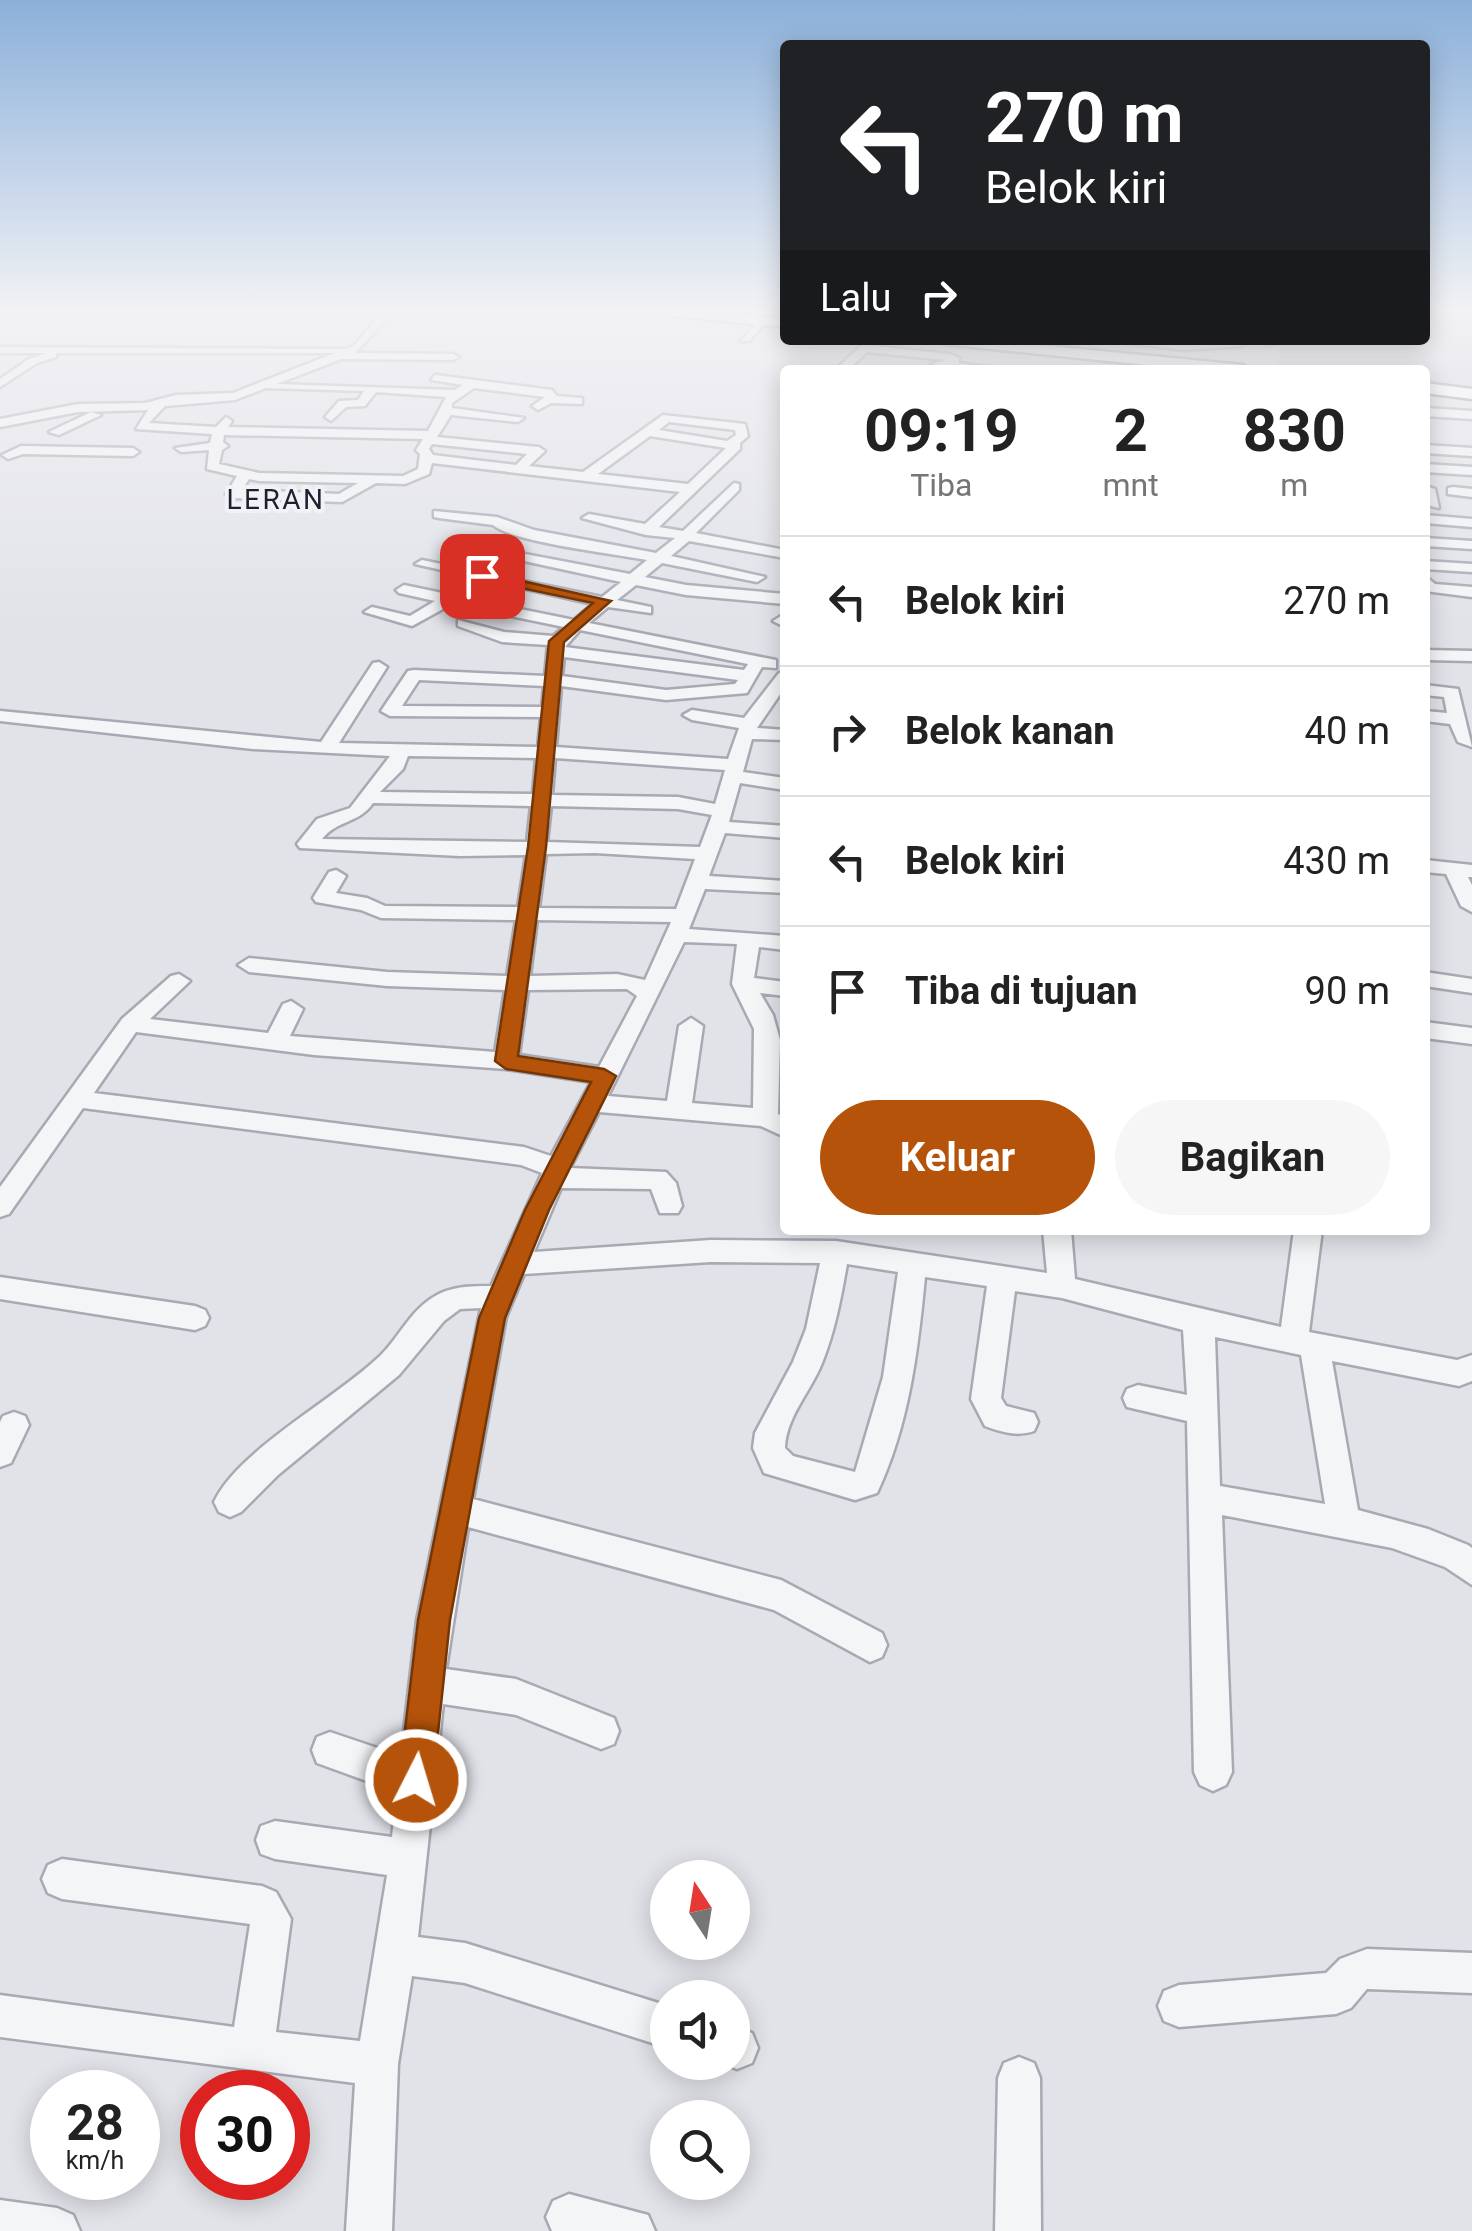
<!DOCTYPE html>
<html lang="id">
<style>
body{margin:0;font-family:Roboto,sans-serif;background:#f6f6f6;color:#222;height:100vh;display:flex;flex-direction:column;font-size:38px;white-space:nowrap}
*{box-sizing:border-box;margin:0}
p{font-size:32px;color:#767676}
.icon{flex:none;width:55px;height:55px;fill:none;stroke:currentColor;stroke-width:2;stroke-linecap:round;stroke-linejoin:round}
.map{position:relative;flex:1;overflow:hidden}
.panel{position:absolute;left:780px;top:365px;width:650px;height:870px;display:flex;flex-direction:column;background:#fff;border-radius:10px;box-shadow:0 5px 25px #0003}
.panel>*{flex:none}
.top-card{position:absolute;left:780px;top:40px;width:650px;height:305px;border-radius:10px;box-shadow:0 5px 25px #0003;background:#202124;color:#fff;overflow:hidden}
.needle{width:65px;rotate:348deg}
.tools{position:absolute;left:650px;top:1860px;display:grid;gap:20px}
.tools a{display:grid;place-items:center;width:100px;height:100px;border-radius:50%;background:#fff;box-shadow:0 5px 25px #0003;font-size:50px}
.speed{position:absolute;left:30px;top:2070px;display:flex;gap:20px;font-size:50px;font-weight:700;text-align:center}
.speed>*{display:grid;place-content:center;width:130px;height:130px;border-radius:50%;background:#fff;box-shadow:0 5px 25px #0003;line-height:1}
.speed small{font-size:25px;font-weight:400}
.speed .limit{border:15px solid #d22;background:#fff;color:#111}
.pin{position:absolute;display:grid;place-items:center;width:85px;height:85px;color:#fff;margin:-42px;border-radius:20px;box-shadow:0 5px 15px #0006}
.me{position:absolute;width:110px;margin:-55px;rotate:5deg;stroke-linejoin:round;filter:drop-shadow(0 0 8px #0008)}
.turn{display:flex;align-items:center;gap:35px;height:210px;padding:0 40px;font-size:45px}
.turn .icon{width:130px;height:130px;stroke-width:2.5}
.turn b{display:block;font-size:70px;line-height:85px}
.then{display:flex;align-items:center;height:95px;padding:0 40px;background:#0003;gap:20px;font-size:38px}
.eta{display:flex;justify-content:space-evenly;align-items:center;height:170px;text-align:center}
.eta b{font-size:60px;font-weight:700;line-height:70px}
.action{display:flex;gap:20px;margin-top:auto;padding:20px 40px}
.action a{flex:1;height:115px;border-radius:60px;background:#b45309;color:#fff;font-size:40px;font-weight:700;line-height:115px;text-align:center}
.action a+a{background:#f6f6f6;color:#222}
ul{padding:0;list-style:none}
li{display:flex;align-items:center;gap:30px;height:130px;padding:0 40px;border-top:2px solid #e0e0e0}
li div{flex:1}
li b{display:block;font-size:38px}
li em{font-style:normal}
.map>svg:first-child{display:block}
</style>
<div class="map">
<svg width="1472" height="2231" viewBox="0 0 1472 2231">
<rect width="100%" height="100%" fill="#e2e3e9"/>
<!-- built -->
<path fill="#d0d2da" d="M1425,310h47v77l-47,-5v-12h-107l-40,-4 3,-26h144z"/>
<g fill="none" stroke-linecap="round" stroke-linejoin="round">
<defs>
<g id="minor">
<path d="M384,310h11l-40,43 98,1 6,3 -6,3 -112,-1 -64,25 178,6 8,-5 -32,-5 4,-5 117,15 5,6 25,2v6l-31,-1 -13,7 -6,-4 13,-9 -71,-9 -22,15v5l72,10 -6,4 -67,-7 -14,22 102,10 6,4 -16,15 54,6 80,-57 82,9 3,12 -8,7v6l-81,78 24,4 51,-48 5,1v6l-43,43 89,17v8l-96,-17 -18,15 94,21 -8,5 -95,-19 -17,14 41,8 99,9v10l-99,-9 -50,-10 -19,15 34,7v6l-43,-6 -19,16 187,37v8l-14,-1 -15,26 -81,7 -105,-14 -5,61 172,12 11,-31 -47,-8 -9,-5 9,-5 52,8 35,-45 6,-1v15l-28,41 28,2v10l-33,-1 -9,33 42,6v12l-45,-7 -11,39 56,4v12l-60,-5 -16,43 76,5v12l-80,-4 -16,40 96,7v14l-26,-3 -5,31 31,4v14l-25,-3 13,22 7,25 -2,74 7,3v20l-24,-11 -162,-14 -29,56 96,4 10,11 6,23 -4,7h-18l-9,-24 -90,-1 -27,64 177,-12 125,1 211,32 -4,-43h28l4,49 206,48 13,-97h28l-13,102 148,28 15,-5v26l-13,5 -127,-25 26,149 70,19 40,16 4,3v37l-27,-18 -53,-19 -170,-33 10,257 -6,13 -13,6 -13,-6 -6,-13 -7,-351 -60,-14 -4,-9 4,-9 11,-4 49,10 -4,-65 -121,-32 -47,-7 -14,107 5,8 28,7 4,9 -4,9c-16,6 -33,1 -49,-5l-14,-27 16,-113 -62,-9c-7,74 -16,148 -48,216l-22,7 -91,-27 -11,-25 2,-15 38,-71 13,-33 14,-66 -109,-1 -187,12 -18,43 -33,182 308,81 101,53 5,12 -5,12 -12,5 -96,-52 -306,-83 -22,142 70,10 98,39 5,13 -5,13 -13,5 -85,-34 -73,-11 -25,233 47,6 203,63v42l-203,-65 -53,-7 -14,88 -6,167h-46l9,-148 -355,-46v-42l234,32 16,-103 -188,-25 -14,-6 -6,-14 6,-14 14,-6 200,27 14,6 15,27 -15,113 84,9 27,-166 -112,-16 -14,-5 -5,-14 5,-14 14,-5 117,16 5,-45 -80,-29 -5,-13 5,-13 13,-5 71,24 16,-136 64,-312 -21,1 -16,12 -45,54 -121,100 -37,37 -11,5 -11,-5 -5,-10c24,-52 123,-104 167,-147 18,-18 29,-43 51,-57 18,-12 38,-12 59,-12l51,-113 -21,-8 -438,-57 -74,106 -9,3v-30l122,-168 49,-43 8,-2 11,7 -40,38 118,14 15,-29 8,-3 12,8 -13,27 205,16 10,-62 -118,-4 -138,-14 -11,-7 11,-7 138,14 120,4 9,-56 -135,-2 -20,-8 -45,-8 -3,-4 16,-26 7,-2 10,6 -10,17 31,5 18,8 133,1 8,-52 -66,1 -160,-8 -3,-4 20,-25 33,-11 40,-52 -137,-7 -253,-28v-10l321,31 52,-79 6,-1 8,5 -48,76 199,4 3,-30 -151,-1 -9,-5 27,-40 6,-1 131,6 3,-31 -46,-3 -44,-16v-6l46,12 49,4 11,-9 -112,-23 -40,22 -48,-14 8,-5 38,9 25,-15 -36,-8 -3,-3 8,-5 43,9 8,-3 7,6 112,23 19,-16 -178,-40 7,-4 180,37 19,-15 -176,-38 7,-4 178,34 17,-14c-31,-6 -135,-18 -154,-35l-54,-7 -5,-1v-6l63,6 37,13 122,23 19,-15 -29,-3 -64,-17 7,-4 56,10 35,-32 -248,-29 -3,11 -24,10 -29,-1 -34,19 -109,-4 -7,-4 11,-18 -30,-7 2,-19 -28,2 -6,-4 35,-5 2,-9 -76,-5 12,-19 -70,2 -78,15v-8l78,-15 67,-1 31,-8 57,-2 102,-40h-279v4l-19,6 -37,24v-8l29,-20 17,-6h-46v-6l345,2 9,-3zM266,388l98,3 -6,9 -19,1 -14,16 6,4 15,-14 19,-1 11,-14 70,5 -18,34 -200,-4 4,-6 -6,-4 -10,10 -67,-4 16,-17 70,-6zM669,422l66,8 1,5 -9,6 -68,-11zM224,435l199,4 -7,11 4,4 -2,15 -15,7 -144,-3 -40,-9 3,-14 6,-4 -5,-4zM650,436l76,12 -38,36 -90,-10zM432,444l95,10 -11,11 -83,-10 -4,-6zM249,479l10,2 99,2 -19,11 -97,-4zM580,630l168,34 -4,6 -179,-23zM564,657l174,23 -3,4 -69,6 -104,-14zM419,680l125,6 -2,21 -140,-1zM408,756l128,2 -3,36 -153,-2 23,-23zM555,758l170,12 -10,34 -37,-7 -126,-2zM373,803l158,3 -4,36 -205,-3c15,-19 38,-16 51,-36zM551,806l127,3 34,6 -12,32 -153,-5zM595,853l100,6 -19,50 -137,-1 7,-54zM537,920l134,2 -26,58 -28,-6 -87,2zM684,942l53,2 -5,40 22,45 -1,79 -61,-5 11,-77 -12,-8 -12,8 -12,75 -59,-5zM627,989l10,7 -38,71 -80,-12 9,-65zM136,1032l178,23 192,14 85,13 -40,74 -27,-9 -430,-54zM847,1264l51,8 -15,105 -28,95 -62,-16 -8,-8c1,-31 26,-57 37,-85 13,-32 19,-65 25,-99zM1215,1337l86,18 24,149 -105,-18z"/>
<path d="M761,318l4,5 -16,18h-8z"/>
<path d="M867,340h11l-5,6 76,8 10,4v5l48,7 -55,-1 -21,-5 15,-4 -79,-8 -19,18h-13z"/>
<path d="M1105,340l73,3 61,-3 3,6 -58,4z"/>
<path d="M1266,340h10v3l-9,2z"/>
<path d="M1425,408l47,3v8l-47,-3z"/>
<path d="M91,412l10,3 -42,20 -10,-3z"/>
<path d="M1425,445l47,3v8l-47,-3z"/>
<path d="M21,446l112,2 6,4 -6,4 -110,-2 -15,5 -6,-4z"/>
<path d="M1425,464l47,3v8l-47,-3z"/>
<path d="M1425,486l10,3 4,19 -12,-3z"/>
<path d="M1453,487l19,2v8l-24,-3v-6z"/>
<path d="M1425,515l47,4v8l-47,-4z"/>
<path d="M1425,538l47,3v8l-47,-3z"/>
<path d="M1425,561l47,3v8l-47,-3z"/>
<path d="M1425,576l10,8 37,3v10l-47,-6z"/>
<path d="M781,616l4,1v10l-12,-6z"/>
<path d="M1425,650l47,1v10l-47,-1z"/>
<path d="M1425,685l33,4 14,58 -14,-5 -8,-18 -25,-3v-10l22,2 -3,-16 -19,-2z"/>
<path d="M1425,860l47,5v12h-4l4,8v27l-11,-6 -15,-32 -21,-2z"/>
<path d="M1425,972l47,7v14l-47,-7z"/>
<path d="M1425,1022l47,6v16l-47,-6z"/>
<path d="M0,1277l195,29 10,4 4,8 -4,8 -10,4 -195,-31z"/>
<path d="M14,1412l11,4 4,9 -18,38 -11,4v-45l3,-6z"/>
<path d="M1367,1949l105,4v40l-105,-4 -16,19 -15,6 -157,13 -15,-6 -6,-15 6,-15 15,-6 147,-12 14,-14z"/>
<path d="M732,2026l20,7 6,15 -6,15 -15,6 -18,-7h13z"/>
<path d="M1019,2057l15,6 6,15 1,153h-46l3,-153 6,-15z"/>
<path d="M569,2194l79,21 7,16h-103l-6,-14 7,-16z"/>
<path d="M0,2200l57,8 16,7 7,16h-80z"/>
</g>
<g id="highway">
<path d="M648,310h51l86,9v8l-130,-13z"/>
<path d="M937,340h52l254,25 8,5h-55l-252,-26z"/>
<path d="M1425,383l47,6v10l-47,-6z"/>
</g>
</defs>
<!-- minor casing -->
<use href="#minor" stroke="#a8a9b3" stroke-width="5"/>
<!-- highway casing -->
<use href="#highway" stroke="#8b8f9e" stroke-width="5"/>
<!-- minor -->
<use href="#minor" fill="#f4f5f7" fill-rule="evenodd"/>
<!-- highway -->
<use href="#highway" fill="#fff" fill-rule="evenodd"/>
</g>
<!-- sky -->
<linearGradient id="sky" x2="0" y2="1"><stop stop-color="#8bb0da"/><stop offset="0.5" stop-color="#f2f2f5"/><stop offset="1" stop-color="#f2f2f5" stop-opacity="0"/></linearGradient>
<rect width="1472" height="622" fill="url(#sky)"/>
<!-- route -->
<path fill="#b45309" stroke="#753606" stroke-width="2.5" d="M482,572l129,29 -47,41 -18,205 -28,209 86,13 12,7 -67,134 -44,108 -55,302 -17,160 -5,12 -12,5 -12,-5 -5,-12 19,-160 61,-302 46,-108 66,-128 -85,-13 -11,-8 33,-214 21,-206 44,-38 -115,-24 -2,-3z"/>
<g text-anchor="middle" dominant-baseline="central" stroke-width="8" stroke-linejoin="round" paint-order="stroke">
<!-- far-quarter labels -->
<g font-size="28" letter-spacing="2.5" fill="#1e2030" stroke="#f1f2f6">
<text x="276" y="499">LERAN</text>
</g>
</g>
</svg>
<div class="tools">
<a><svg class="needle" viewBox="-14 -14 28 28"><path d="M0-13l5 13h-10z" fill="#e53935"/><path d="M0 13l5-13h-10z" fill="#767676"/></svg></a>
<a><svg class="icon" aria-label="sound" viewBox="0 0 24 24"><path d="M4 9h4l5-4v14l-5-4H4zM17 9q2 3 0 6"/></svg></a>
<a><svg class="icon" aria-label="search" viewBox="0 0 24 24"><circle cx="10" cy="10" r="6"/><path d="M15 15l6 6"/></svg></a>
</div>
<div class="speed"><div>28<small>km/h</small></div><div class="limit">30</div></div>
<div class="pin" style="left:482px;top:576px;background:#d93025"><svg class="icon" aria-label="arrive" viewBox="0 0 24 24"><path d="M6 21V4h12l-3 4 3 4H6"/></svg></div>
<svg class="me" style="left:416px;top:1780px" viewBox="-20 -20 40 40"><circle r="17" fill="#b45309" stroke="#fff" stroke-width="3"/><path d="M0-11L8 9 0 5-8 9z" fill="#fff"/></svg>
<div class="top-card">
<div class="turn"><svg class="icon" aria-label="left" viewBox="0 0 24 24"><path d="M17 20v-9H6M10 6l-5 5 5 5"/></svg><div><b>270 m</b>Belok kiri</div></div>
<div class="then">Lalu<svg class="icon" aria-label="right" viewBox="0 0 24 24"><path d="M7 20v-9h11M14 6l5 5-5 5"/></svg></div>
</div>
<section class="panel">
<div class="eta">
<div><b>09:19</b><p>Tiba</p></div>
<div><b>2</b><p>mnt</p></div>
<div><b>830</b><p>m</p></div>
</div>
<ul>
<li><svg class="icon" aria-label="left" viewBox="0 0 24 24"><path d="M17 20v-9H6M10 6l-5 5 5 5"/></svg><div><b>Belok kiri</b></div><em>270 m</em></li>
<li><svg class="icon" aria-label="right" viewBox="0 0 24 24"><path d="M7 20v-9h11M14 6l5 5-5 5"/></svg><div><b>Belok kanan</b></div><em>40 m</em></li>
<li><svg class="icon" aria-label="left" viewBox="0 0 24 24"><path d="M17 20v-9H6M10 6l-5 5 5 5"/></svg><div><b>Belok kiri</b></div><em>430 m</em></li>
<li><svg class="icon" aria-label="arrive" viewBox="0 0 24 24"><path d="M6 21V4h12l-3 4 3 4H6"/></svg><div><b>Tiba di tujuan</b></div><em>90 m</em></li>
</ul>
<div class="action"><a>Keluar</a><a>Bagikan</a></div>
</section>
</div>
